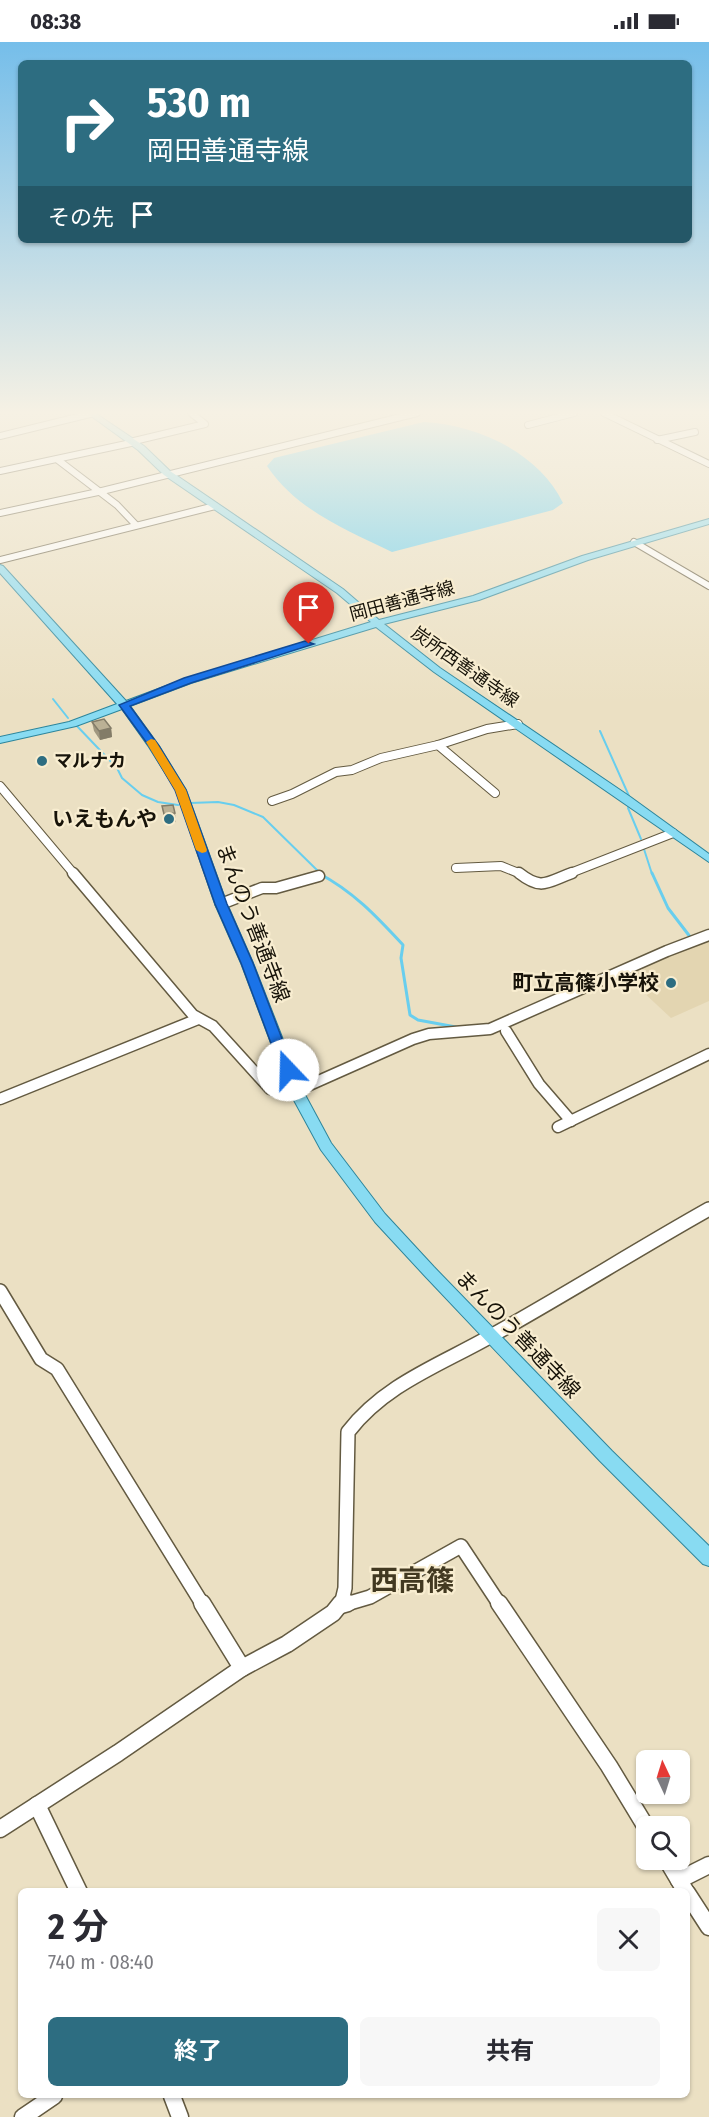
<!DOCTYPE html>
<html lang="ja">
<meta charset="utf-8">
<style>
body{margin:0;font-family:"Fira Sans Condensed","Noto Sans JP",sans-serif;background:#f7f7f7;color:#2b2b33;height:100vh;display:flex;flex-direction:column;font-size:22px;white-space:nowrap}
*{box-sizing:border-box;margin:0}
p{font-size:20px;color:#7c7c81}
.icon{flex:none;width:33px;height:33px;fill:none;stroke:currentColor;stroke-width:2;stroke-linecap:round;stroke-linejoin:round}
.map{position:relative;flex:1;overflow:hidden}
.drawer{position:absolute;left:18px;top:1846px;width:672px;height:210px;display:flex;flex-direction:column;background:#fff;border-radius:9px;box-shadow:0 2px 4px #0004}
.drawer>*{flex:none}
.top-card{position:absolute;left:18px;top:18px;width:674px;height:183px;border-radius:9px;box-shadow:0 2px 4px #0004;background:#2d6d81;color:#fff;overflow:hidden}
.needle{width:39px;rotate:356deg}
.fabs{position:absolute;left:636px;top:1708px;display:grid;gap:12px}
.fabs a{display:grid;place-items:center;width:54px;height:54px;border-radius:9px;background:#fff;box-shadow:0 2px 4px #0004;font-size:30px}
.pin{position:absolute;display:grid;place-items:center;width:51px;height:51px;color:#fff;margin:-62px -26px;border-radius:50% 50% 50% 0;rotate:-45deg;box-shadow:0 0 6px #0007}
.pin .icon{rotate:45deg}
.me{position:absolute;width:66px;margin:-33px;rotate:339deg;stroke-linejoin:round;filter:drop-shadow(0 0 4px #0008)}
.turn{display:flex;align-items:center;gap:21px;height:126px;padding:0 30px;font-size:27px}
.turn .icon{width:78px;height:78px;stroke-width:2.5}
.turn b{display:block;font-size:42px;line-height:51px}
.then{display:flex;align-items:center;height:57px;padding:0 30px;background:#0003;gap:12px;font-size:22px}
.round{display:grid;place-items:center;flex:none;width:63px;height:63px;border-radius:9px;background:#f7f7f7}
.summary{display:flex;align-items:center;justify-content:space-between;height:102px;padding:0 30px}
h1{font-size:36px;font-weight:700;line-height:45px}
.cta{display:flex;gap:12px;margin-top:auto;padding:12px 30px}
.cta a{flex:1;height:69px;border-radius:9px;background:#2d6d81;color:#fff;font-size:24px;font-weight:700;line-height:69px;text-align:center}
.cta a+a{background:#f7f7f7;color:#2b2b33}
.status{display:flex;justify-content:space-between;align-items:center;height:42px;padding:0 30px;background:#fff;direction:ltr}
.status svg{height:16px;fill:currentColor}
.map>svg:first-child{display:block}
</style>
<div class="status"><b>08:38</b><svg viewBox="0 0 49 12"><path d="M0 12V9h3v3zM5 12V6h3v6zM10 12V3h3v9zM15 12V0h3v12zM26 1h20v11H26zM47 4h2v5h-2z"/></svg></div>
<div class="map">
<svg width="709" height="2075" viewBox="0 0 709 2075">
<rect width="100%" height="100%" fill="#ebe0c3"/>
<!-- built -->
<path fill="#e3d5b1" d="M709,897v62l-38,17 -45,-42z"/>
<!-- water -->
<path fill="#68ceee" d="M424,380c54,3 115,31 139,81l-10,7 -161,42c-45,-22 -96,-42 -125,-86l7,-8z"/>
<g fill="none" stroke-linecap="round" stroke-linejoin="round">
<!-- stream-far1 -->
<g stroke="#68ceee" stroke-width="2">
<path d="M53,657l15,19"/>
<path d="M76,683l41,43 5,10 20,17 16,7 20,3"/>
<path d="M600,689l29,65"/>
<path d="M190,761l28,-1 16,3 29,12 58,57"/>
<path d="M628,766l13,31"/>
<path d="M643,804l9,28"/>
</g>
<!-- stream -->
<g stroke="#68ceee" stroke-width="3">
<path d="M318,831c35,18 59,44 85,72l-2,13 9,57 8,5 38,7"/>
<path d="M652,831l16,35 23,30"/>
</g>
<defs>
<g id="minor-far4">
<path d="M604,371l105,51"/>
<path d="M528,383l46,-12"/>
<path d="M0,394l94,-23"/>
<path d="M657,398l38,-8"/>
<path d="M130,400l75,-18 -14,-11"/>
<path d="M58,418l59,45 19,20"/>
<path d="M0,429l131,-28"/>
<path d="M0,471l98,-21 319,-79"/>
<path d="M634,500l75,44"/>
<path d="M0,518l215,-54"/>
</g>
<g id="minor-far3">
<path d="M438,703l57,48"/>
<path d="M0,744l74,88"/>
<path d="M272,759l20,-7 44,-22 16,-2 29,-12 57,-13 49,-16 31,-5"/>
<path d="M456,826l45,-2 20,8"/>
<path d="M568,832l105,-41"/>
</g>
<g id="minor-far2">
<path d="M73,831l120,142 20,11 57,63 11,4 15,-2 117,-52 16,-5 61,-5 177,-78 42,-16"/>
<path d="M519,831c23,18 28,9 53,0"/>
<path d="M221,862l41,-16h14l43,-12"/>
<path d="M506,989l33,53 32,37"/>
<path d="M0,1057l198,-80"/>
<path d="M558,1085l151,-73"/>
</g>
<g id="minor-far1">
<path d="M0,1249l41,68 16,10 146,236"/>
<path d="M341,1563l4,-17 3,-156c37,-48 92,-67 143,-96 74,-41 145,-86 218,-127"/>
<path d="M343,1563l27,-8 91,-51 39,59"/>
</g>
<g id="minor">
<path d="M202,1561l40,65"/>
<path d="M499,1561l110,163 37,61"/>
<path d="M341,1563l7,-2"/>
<path d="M37,1763l42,87"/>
<path d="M0,1787l118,-76 124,-85 45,-24 46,-31 8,-10"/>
<path d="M667,1818l19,32"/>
<path d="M679,1838l30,-15"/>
<path d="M687,1851l22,34"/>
<path d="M172,2054l8,21"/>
<path d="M23,2075l31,-21"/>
</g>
<path id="major" d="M87,371h8l49,33 26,25 173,118 36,31 94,-24 109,-40 127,-37v5l-121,36 -109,40 -95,24 56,44 189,128 80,58v8l-275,-190 -58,-45 -185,56 -61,23 29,40 27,44 41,114 26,59 50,128 28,52 54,71 49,53 178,184 97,95v20l-6,-2 -103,-103 -176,-186 -49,-53 -54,-72 -32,-59 -48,-128 -26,-59 -39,-114 -27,-43 -27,-38 -46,17 -76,17v-6l69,-15 48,-18 -117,-131v-8l3,1 123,135 59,-22 186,-57 -34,-29 -173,-118 -26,-25z"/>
</defs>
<!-- minor-far4 casing -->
<use href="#minor-far4" stroke="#635a41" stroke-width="8"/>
<!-- minor-far3 casing -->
<use href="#minor-far3" stroke="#635a41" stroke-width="10"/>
<!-- minor-far2 casing -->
<use href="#minor-far2" stroke="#635a41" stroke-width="13"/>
<!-- minor-far1 casing -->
<use href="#minor-far1" stroke="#635a41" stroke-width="16"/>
<!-- minor casing -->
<use href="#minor" stroke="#635a41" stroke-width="19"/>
<!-- major casing -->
<use href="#major" stroke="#2d859b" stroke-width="2"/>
<!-- minor-far4 -->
<use href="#minor-far4" stroke="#fff" stroke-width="6"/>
<!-- minor-far3 -->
<use href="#minor-far3" stroke="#fff" stroke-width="8"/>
<!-- minor-far2 -->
<use href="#minor-far2" stroke="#fff" stroke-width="10"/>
<!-- minor-far1 -->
<use href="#minor-far1" stroke="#fff" stroke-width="13"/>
<!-- minor -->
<use href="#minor" stroke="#fff" stroke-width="16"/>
<!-- major -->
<use href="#major" fill="#88dbf2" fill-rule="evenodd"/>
</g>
<!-- wall -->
<g fill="#a19880">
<path d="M92,680l19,6 1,9 -12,3 -6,-9z"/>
<path d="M162,764l13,7 1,9 -11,2z"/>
</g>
<!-- shaded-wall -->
<path fill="#837c68" d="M111,686l1,9 -12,3 -1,-9z"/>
<!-- building -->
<g fill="#bbb195" stroke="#837c68" stroke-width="1.5">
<path d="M104,677l7,9 -12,3 -7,-9z"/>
<path d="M173,763l2,8 -11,1 -2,-8z"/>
</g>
<!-- sky -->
<linearGradient id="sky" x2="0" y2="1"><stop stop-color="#75beea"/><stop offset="0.56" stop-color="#f6f1e4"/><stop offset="1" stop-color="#f6f1e4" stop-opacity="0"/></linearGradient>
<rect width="709" height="662" fill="url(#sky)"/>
<!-- route -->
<path fill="#1a73e8" stroke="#114b97" stroke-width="1.5" d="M305,599l9,3 -123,39 -61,23 29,40 27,44 41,114 26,59 41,107 -6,5 -7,-5 -40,-107 -26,-59 -40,-114 -26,-44 -30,-41 65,-27z"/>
<!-- slow -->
<path fill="#f59e0b" d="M151,697l4,1 31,50 21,60 -1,2 -4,1 -6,-3 -21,-60 -29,-48z"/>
<!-- markers -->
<g fill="#2d6d81" stroke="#f8edd0" stroke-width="2">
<circle cx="42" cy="719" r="6"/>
<circle cx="169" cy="777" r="6"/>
<circle cx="671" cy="941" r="6"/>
</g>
<g text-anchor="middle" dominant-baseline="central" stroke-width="4.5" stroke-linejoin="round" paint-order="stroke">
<!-- far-street labels -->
<g font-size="18" fill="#171309" stroke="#f8edd0">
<text transform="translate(402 559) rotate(-15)">岡田善通寺線</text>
<text transform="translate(465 625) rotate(35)">炭所西善通寺線</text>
</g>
<!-- far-poi labels -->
<g font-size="18" font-weight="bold" fill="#171309" stroke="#f8edd0" text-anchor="start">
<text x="54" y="719">マルナカ</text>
</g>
<!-- poi labels -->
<g font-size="21" font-weight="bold" fill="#171309" stroke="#f8edd0" text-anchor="end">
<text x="157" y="777">いえもんや</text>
<text x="659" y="941">町立高篠小学校</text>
</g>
<!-- street labels -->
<g font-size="21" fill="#171309" stroke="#f8edd0">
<text transform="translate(253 881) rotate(69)">まんのう善通寺線</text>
<text transform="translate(518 1292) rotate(46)">まんのう善通寺線</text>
</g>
<!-- near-quarter labels -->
<g font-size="28" font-weight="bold" fill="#423921" stroke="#f8edd0">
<text x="412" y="1538">西高篠</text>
</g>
</g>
</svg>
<div class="fabs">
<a><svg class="needle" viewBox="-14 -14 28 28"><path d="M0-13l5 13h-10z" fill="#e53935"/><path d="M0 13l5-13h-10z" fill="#7c7c81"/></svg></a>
<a><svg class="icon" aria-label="search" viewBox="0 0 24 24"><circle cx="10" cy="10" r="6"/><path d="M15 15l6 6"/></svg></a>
</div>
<div class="pin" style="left:309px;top:602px;background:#d93025"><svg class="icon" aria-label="arrive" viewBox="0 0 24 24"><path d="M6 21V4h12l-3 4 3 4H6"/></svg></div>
<svg class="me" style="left:288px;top:1028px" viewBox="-20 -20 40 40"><circle r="19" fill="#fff"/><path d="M0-13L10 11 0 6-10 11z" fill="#1a73e8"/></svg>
<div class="top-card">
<div class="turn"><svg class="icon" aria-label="right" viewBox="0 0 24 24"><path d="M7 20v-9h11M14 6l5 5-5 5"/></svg><div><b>530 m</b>岡田善通寺線</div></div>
<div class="then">その先<svg class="icon" aria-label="arrive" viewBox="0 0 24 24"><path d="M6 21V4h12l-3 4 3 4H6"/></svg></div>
</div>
<section class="drawer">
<div class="summary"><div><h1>2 分</h1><p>740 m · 08:40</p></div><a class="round"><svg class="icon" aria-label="close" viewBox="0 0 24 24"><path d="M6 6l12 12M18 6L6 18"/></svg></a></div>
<div class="cta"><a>終了</a><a>共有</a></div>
</section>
</div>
